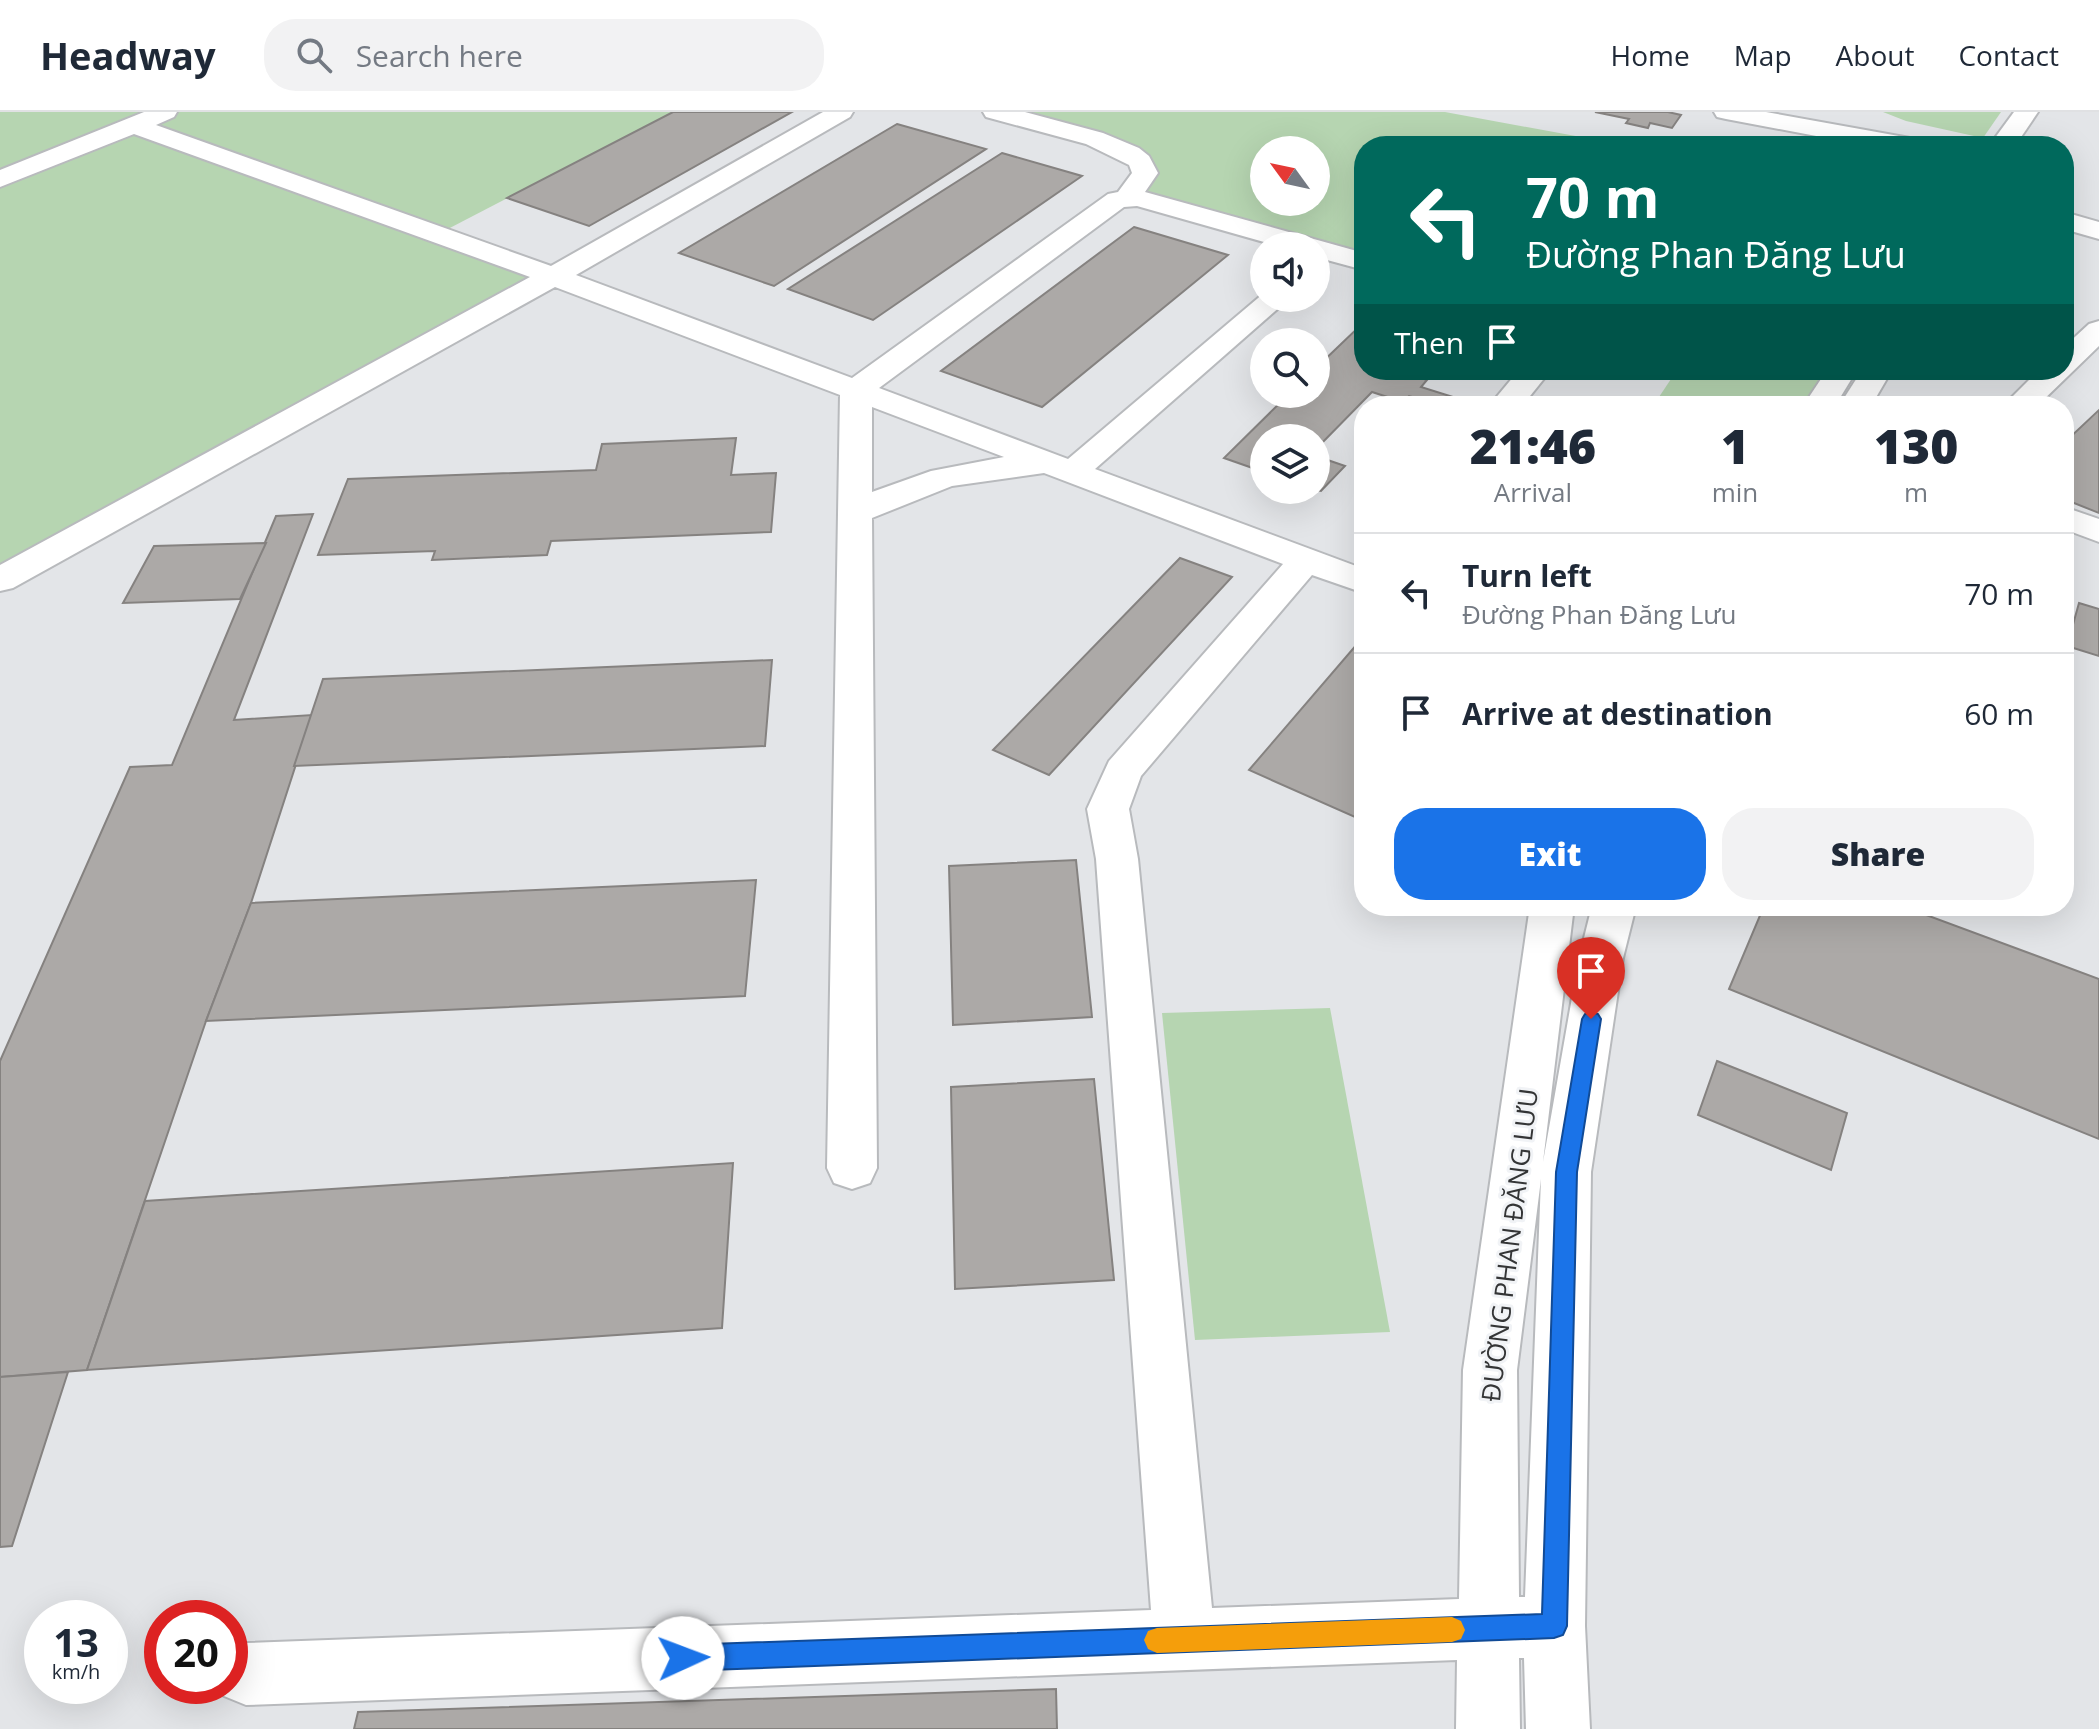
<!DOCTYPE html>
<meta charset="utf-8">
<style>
body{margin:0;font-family:"Open Sans",sans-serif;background:#f2f2f3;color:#1f2937;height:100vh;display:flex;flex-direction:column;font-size:30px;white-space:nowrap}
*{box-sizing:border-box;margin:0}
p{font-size:26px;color:#747a83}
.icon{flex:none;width:44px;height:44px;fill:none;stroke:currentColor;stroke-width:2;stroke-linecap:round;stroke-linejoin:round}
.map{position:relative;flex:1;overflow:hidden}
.panel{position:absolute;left:1354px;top:284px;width:720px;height:520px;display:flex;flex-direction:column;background:#fff;border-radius:32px;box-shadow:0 8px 32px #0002}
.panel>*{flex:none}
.guide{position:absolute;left:1354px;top:24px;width:720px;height:244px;border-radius:32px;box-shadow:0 8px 32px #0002;background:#00695c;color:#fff;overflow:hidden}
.needle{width:52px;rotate:303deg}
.fabs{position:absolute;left:1250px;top:24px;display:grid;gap:16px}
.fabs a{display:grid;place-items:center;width:80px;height:80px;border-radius:50%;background:#fff;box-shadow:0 8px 32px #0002;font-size:40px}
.speed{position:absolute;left:24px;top:1488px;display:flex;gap:16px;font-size:40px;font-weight:700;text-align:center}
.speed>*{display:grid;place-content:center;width:104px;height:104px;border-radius:50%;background:#fff;box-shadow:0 8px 32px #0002;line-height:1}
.speed small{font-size:20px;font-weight:400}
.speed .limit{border:12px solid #d22;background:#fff;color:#111}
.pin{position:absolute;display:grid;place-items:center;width:68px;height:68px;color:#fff;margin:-82px -34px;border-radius:50% 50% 50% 0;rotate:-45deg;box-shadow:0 0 8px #0007}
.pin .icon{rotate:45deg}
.me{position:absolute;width:88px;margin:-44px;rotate:88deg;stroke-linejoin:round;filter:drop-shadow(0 0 6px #0008)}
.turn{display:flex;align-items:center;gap:28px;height:168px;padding:0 40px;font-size:36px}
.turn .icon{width:104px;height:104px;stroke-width:2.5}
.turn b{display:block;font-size:56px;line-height:68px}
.then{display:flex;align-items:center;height:76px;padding:0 40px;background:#0003;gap:16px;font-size:30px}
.eta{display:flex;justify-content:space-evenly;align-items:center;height:136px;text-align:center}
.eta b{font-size:48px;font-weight:800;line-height:56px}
.cta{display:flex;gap:16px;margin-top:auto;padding:16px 40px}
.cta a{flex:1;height:92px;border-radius:32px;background:#1a73e8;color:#fff;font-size:32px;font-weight:800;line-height:92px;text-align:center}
.cta a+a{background:#f2f2f3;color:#1f2937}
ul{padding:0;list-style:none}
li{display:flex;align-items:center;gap:24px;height:120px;padding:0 40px;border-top:2px solid #e0e1e3}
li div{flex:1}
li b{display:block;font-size:30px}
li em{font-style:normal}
header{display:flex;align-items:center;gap:48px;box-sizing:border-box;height:112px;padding:0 40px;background:#fff;border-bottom:2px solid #e0e1e3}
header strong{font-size:38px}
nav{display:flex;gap:44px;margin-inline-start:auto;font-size:28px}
.search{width:560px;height:72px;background:#f2f2f3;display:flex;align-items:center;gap:20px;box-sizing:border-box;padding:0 28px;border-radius:32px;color:#747a83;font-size:30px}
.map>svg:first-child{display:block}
</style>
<header>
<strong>Headway</strong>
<div class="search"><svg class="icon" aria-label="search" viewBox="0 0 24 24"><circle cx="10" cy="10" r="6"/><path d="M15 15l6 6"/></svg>Search here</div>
<nav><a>Home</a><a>Map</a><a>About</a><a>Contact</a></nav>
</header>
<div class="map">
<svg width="2099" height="1617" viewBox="0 0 2099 1617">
<rect width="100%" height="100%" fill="#e3e5e8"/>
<!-- green -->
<g fill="#b6d5b1" fill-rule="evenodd">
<path d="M0,0h155l-155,63z"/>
<path d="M175,0h498l-229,119 -298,-107z"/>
<path d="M1010,0h435l185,34h-266v111l-220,-62 2,-36zM1264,38h52v52h-52z"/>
<path d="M1883,0h118l-18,26 -77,-17z"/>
<path d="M132,17l407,148 -539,296v-389z"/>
<path d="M1677,258h156l-23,36h-157z"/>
<path d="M1330,896l60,324 -195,8 -33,-327z"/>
</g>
<!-- building -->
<g fill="#aca9a7" stroke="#858280" stroke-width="2">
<path d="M673,0h119l-203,114 -82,-28z"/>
<path d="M1595,0h73l13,3 -9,13 -22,-5 -2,5 -22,-5 3,-4z"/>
<path d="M897,12l89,25 -212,137 -95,-33z"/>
<path d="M1002,41l80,23 -209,144 -85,-31z"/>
<path d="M1134,115l94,28 -186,152 -101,-36z"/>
<path d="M1364,210v48h32l31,10 -6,7 32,10 -8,9 -36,-10 -6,6 -31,-10 -56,57v-11h-52v34l-40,-14 65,-64h27v-26z"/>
<path d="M2099,298v103l-35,-14v-56z"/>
<path d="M736,326l-5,37 45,-2 -5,59 -220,9 -4,14 -115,5 3,-9 -117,4 30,-76 248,-9 6,-26z"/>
<path d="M1316,344l29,10 -24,25 -5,-1z"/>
<path d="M313,402l-79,206 78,-5 -61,188 -45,118 -119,349 -87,7v-316l130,-294 42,-2 104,-249z"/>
<path d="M266,431l-26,56 -117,4 31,-57z"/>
<path d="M1180,446l52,19 -183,198 -56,-25z"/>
<path d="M2079,491l20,6v47l-32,-10z"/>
<path d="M1364,524v185l-115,-51z"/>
<path d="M772,548l-7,86 -471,20 29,-87z"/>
<path d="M1076,748l16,157 -139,8 -4,-159z"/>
<path d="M756,768l-11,116 -539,25 45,-118z"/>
<path d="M1764,794h138l197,73v160l-370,-150z"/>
<path d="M1717,949l130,52 -16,57 -133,-55z"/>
<path d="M1094,967l20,201 -159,9 -4,-202z"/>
<path d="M733,1051l-11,165 -635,42 58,-169z"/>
<path d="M68,1260l-56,174 -12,1v-170z"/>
<path d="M1056,1577l1,40h-703l4,-17z"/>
</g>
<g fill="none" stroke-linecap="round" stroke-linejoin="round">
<defs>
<g id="minor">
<path d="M144,0h33l-3,5 -18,8 395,141 272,-154h30l-3,5 -274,158 276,103 256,-184 10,-2 14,-19 -3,-8 -43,-21 -100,-27 -3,-5h42l78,21 36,15 10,8 9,17 -13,19 219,61v17l-48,-13v-11h-38l-141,-40 -13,1 -245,181 189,71 196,-166v5h26l-195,171 269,100v24l-52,-18 -171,201 -12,33 9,50 74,749 247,-9 4,-229 67,-464h44l-31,256 36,-204 13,-52h44l-13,52 -32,214 -6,454 5,103h-64l-2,-71h-5l1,71h-64l1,-69 -1211,45 -22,-9 -4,-10h10v-37l16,-6 905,-33 -55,-751 -9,-50 22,-48 174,-197 -239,-91 -92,13 -80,32 5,650 -7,15 -18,6 -18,-6 -7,-15 13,-773 -285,-108 -542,301 -13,3v-26l530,-288 -396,-143 -134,53v-17zM872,295l132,50 -73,14 -59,21zM1541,1067l-16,418h-6l-2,-227z"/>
<path d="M1714,0h52l144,26 9,3 4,5h-54l-143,-27 -9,-2z"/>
<path d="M2014,0h24l-23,34h-26z"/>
<path d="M2064,100l35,10v17l-35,-10z"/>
<path d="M2099,209v25l-62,60h-34l36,-36h25v-23l25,-23z"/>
<path d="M1519,258h32l-29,36h-33z"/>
<path d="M1827,258h30l-22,36h-32z"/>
<path d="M1862,258h30l-21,36h-32z"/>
<path d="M2064,395l35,12v23l-35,-13z"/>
</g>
</defs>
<!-- minor casing -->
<use href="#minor" stroke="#b8babd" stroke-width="4"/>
<!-- minor -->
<use href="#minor" fill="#fff" fill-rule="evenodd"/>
</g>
<!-- route -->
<path fill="#1a73e8" stroke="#114b97" stroke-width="2" d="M1591,900l7,2 3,5 -24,153 -10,454 -4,9 -9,3 -871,33 -9,-4 -3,-9 3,-9 9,-4 859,-31 14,-442 26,-153 3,-5z"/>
<!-- slow -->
<path fill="#f59e0b" d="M1452,1505l9,4 4,9 -4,9 -9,3 -295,11 -9,-4 -4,-9 4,-9 9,-3z"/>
<g text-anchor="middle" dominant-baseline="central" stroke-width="6" stroke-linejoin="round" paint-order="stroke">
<!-- near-street labels -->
<g font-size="26" fill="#343536" stroke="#f1f3f6">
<text transform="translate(1509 1133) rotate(-83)">ĐƯỜNG PHAN ĐĂNG LƯU</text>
</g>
</g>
</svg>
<div class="fabs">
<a><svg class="needle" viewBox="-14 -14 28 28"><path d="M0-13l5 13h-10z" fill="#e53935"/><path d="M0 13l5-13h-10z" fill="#747a83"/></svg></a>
<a><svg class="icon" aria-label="sound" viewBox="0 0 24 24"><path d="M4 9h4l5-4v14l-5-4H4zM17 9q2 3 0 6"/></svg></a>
<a><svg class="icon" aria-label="search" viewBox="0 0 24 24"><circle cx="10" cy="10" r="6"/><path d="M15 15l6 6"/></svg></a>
<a><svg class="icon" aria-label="layers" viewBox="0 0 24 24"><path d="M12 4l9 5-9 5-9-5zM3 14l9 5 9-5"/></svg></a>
</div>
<div class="speed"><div>13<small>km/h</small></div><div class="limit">20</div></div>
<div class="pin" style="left:1591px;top:907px;background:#d93025"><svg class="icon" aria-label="arrive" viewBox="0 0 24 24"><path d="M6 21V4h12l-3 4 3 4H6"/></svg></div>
<svg class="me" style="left:683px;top:1546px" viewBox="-20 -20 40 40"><circle r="19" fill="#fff"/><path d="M0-13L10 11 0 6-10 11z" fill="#1a73e8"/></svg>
<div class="guide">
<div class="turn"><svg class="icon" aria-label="left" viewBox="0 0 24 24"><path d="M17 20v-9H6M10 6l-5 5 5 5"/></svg><div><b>70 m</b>Đường Phan Đăng Lưu</div></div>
<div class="then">Then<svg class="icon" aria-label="arrive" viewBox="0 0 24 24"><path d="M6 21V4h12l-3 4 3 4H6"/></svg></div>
</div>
<section class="panel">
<div class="eta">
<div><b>21:46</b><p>Arrival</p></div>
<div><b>1</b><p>min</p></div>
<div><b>130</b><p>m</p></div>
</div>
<ul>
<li><svg class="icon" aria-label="left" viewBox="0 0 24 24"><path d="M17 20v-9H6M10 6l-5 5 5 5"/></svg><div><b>Turn left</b><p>Đường Phan Đăng Lưu</p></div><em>70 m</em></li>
<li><svg class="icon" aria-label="arrive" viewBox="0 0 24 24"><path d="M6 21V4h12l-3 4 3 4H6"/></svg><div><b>Arrive at destination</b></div><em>60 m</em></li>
</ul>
<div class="cta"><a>Exit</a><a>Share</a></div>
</section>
</div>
